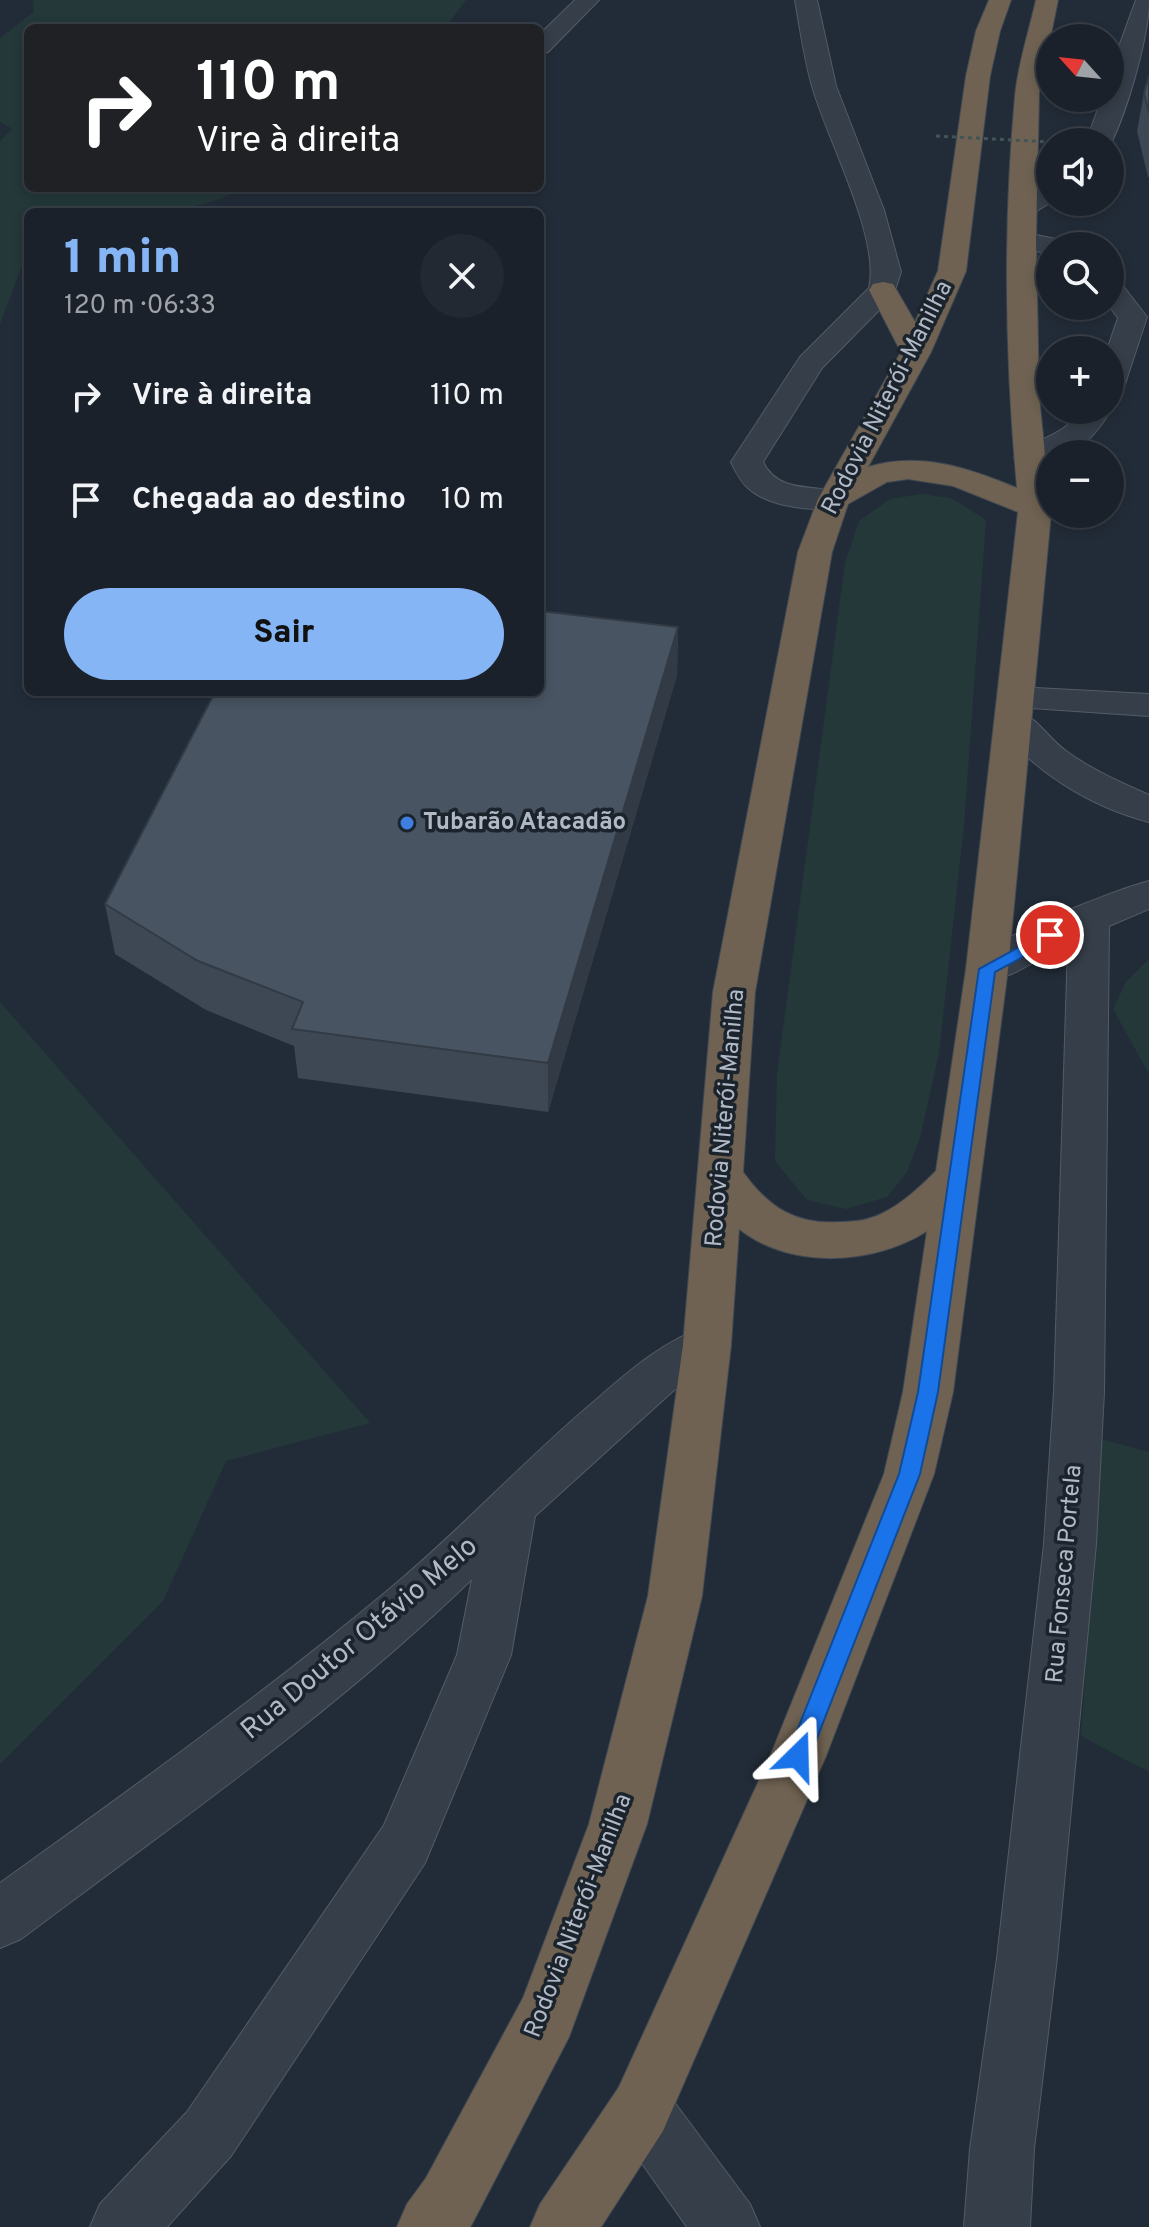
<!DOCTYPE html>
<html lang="pt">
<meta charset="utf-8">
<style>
body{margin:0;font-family:Overpass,sans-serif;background:#232932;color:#f1f3f6;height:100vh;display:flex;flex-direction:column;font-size:30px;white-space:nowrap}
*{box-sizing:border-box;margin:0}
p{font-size:26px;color:#9fa3a8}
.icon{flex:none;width:44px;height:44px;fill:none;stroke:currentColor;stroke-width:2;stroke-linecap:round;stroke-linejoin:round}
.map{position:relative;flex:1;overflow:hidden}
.details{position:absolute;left:24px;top:208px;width:520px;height:488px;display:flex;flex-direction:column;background:#1a212a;border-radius:12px;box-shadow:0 4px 12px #0003,0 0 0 2px #383e47}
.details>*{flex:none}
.hud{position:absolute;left:24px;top:24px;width:520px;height:168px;border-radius:12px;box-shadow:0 4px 12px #0003,0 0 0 2px #383e47;background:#202124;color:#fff;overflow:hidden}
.needle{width:52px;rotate:297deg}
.tools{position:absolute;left:1036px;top:24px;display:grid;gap:16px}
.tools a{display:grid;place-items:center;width:88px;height:88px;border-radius:50%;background:#1a212a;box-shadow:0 4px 12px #0003,0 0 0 2px #383e47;font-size:40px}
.pin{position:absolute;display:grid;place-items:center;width:68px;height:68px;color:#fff;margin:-34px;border:4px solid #fff;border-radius:50%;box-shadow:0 2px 8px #0007}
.me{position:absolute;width:88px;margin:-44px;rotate:22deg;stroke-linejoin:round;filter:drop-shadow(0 0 6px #0008)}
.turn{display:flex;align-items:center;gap:28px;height:168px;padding:0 40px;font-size:36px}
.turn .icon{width:104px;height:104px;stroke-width:2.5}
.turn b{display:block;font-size:56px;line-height:68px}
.round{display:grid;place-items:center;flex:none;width:84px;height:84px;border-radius:42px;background:#232932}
.overview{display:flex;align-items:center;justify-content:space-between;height:136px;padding:0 40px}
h1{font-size:48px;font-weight:800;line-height:60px;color:#85b5f4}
.cta{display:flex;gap:16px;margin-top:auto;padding:16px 40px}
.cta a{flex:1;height:92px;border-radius:48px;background:#85b5f4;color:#111;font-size:32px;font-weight:800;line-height:92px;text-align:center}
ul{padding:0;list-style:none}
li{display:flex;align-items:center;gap:24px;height:104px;padding:0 40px}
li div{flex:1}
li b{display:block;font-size:30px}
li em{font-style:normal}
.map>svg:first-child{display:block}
</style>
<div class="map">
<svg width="1149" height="2227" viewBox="0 0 1149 2227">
<rect width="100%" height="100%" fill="#222c38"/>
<!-- green -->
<g fill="#243839">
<path d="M33,0h433l-21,28h-417v160h212c-44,33 -156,24 -212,24v38l-28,74v-183l12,-12 -12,-8v-83l34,-26z"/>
<path d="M921,494l30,4 35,22 -22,305 -25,228 -19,85 -13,34 -20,25 -41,12 -39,-9 -32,-39 2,-87 68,-511 14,-42 31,-22z"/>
<path d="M1149,959v115l-36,-65 13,-27z"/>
<path d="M0,1002l370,421 -144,38 -63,140 -163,163z"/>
<path d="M1101,1439l48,13v320l-68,-36z"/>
</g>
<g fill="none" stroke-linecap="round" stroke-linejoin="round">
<defs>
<g id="minor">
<path d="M575,0h24l-51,52 -8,2v-20z"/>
<path d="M795,0h22l19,86 48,124 17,62 -8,24 -71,72 -59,94c15,32 53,23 82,30l5,7 -5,7c-27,7 -75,2 -97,-18 -8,-7 -12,-16 -17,-26l69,-105 69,-69c12,-50 -43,-151 -57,-202 -8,-28 -12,-58 -17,-86z"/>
<path d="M1136,0h13c0,36 -22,112 -39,145v-3h-24l16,-44h8v-27z"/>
<path d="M1050,183l1,19 -19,12h-18l-4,-6 31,-23z"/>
<path d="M1022,232l38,8 4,6h-14v8l-38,-8 -4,-6 4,-6z"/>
<path d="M1110,280l10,2 27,35 -22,67 -4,6 -11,3v-43h-3l11,-32 -9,-12z"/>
<path d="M1110,408l1,2c-15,25 -31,44 -61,44v7l-20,6 -11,-2 -5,-7c12,-18 48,-18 67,-48z"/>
<path d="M1015,687l134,7v22l-147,-10 -5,-8 5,-8z"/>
<path d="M1013,709c23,6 34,28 53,42 26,19 54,31 83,44v27c-58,-15 -120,-52 -154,-102l5,-8z"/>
<path d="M1149,881v28l-40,17 -5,466 -8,152 -39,414 -23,191 -4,78h-66l6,-78 27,-191 47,-414 10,-152 14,-448c-30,12 -63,44 -96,35l-6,-10c18,-29 146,-78 183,-88z"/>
<path d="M707,1326l17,5 7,14 -7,14 -51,32 -138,125 -24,139 -86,208 -194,293 -64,71h-77l10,-23 87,-92 197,-287 73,-170 15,-76c-138,134 -298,245 -451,360l-21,9v-65c131,-94 262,-188 387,-292 73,-60 137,-131 210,-192 33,-29 68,-59 110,-73z"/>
<path d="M641,2078l22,9 87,117 10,23h-73l-68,-96 -9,-22 9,-22z"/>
</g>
<path id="highway" d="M989,0h22l-11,31 -10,45 -24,195 -35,81 -63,115c51,-16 101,1 149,21 -12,-130 -14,-263 -2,-392 3,-32 14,-65 21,-96h22l-19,93 -3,147 3,156 12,118 -43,455 -55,423 -19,82 -108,282 -163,375 -62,96h-71l10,-23 79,-117 152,-333 113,-280 19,-82 24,-161c-53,34 -136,39 -188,-2l-8,116 -29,251 -55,228 -78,213 -97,187 -2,3h-73l10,-23 19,-26 97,-180 66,-174 59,-228 35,-251 30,-353 85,-440 20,-53 83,-147 -32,-62 4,-6 10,-2 10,2 22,38 23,-51 28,-195 10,-45zM908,479l45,7 65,26 -52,457 -30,202c-16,16 -33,32 -53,42 -13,7 -28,9 -42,9 -45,3 -72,-14 -98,-50l12,-180 77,-440 16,-48 39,-22z"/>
</defs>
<!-- minor casing -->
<use href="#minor" stroke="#535c66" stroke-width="2"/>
<!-- highway casing -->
<use href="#highway" stroke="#404953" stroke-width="2"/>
<!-- minor -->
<use href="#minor" fill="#353e49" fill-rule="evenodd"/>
<!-- highway -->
<use href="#highway" fill="#6f6252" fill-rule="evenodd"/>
<!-- path-bridge -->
<path stroke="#415557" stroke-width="3" stroke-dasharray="4 4" stroke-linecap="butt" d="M936,136l114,6"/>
</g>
<!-- wall -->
<g fill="#3e4854">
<path d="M1149,76v101h-1l-11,-46 7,-38z"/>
<path d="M678,627l-1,48 -129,437 -250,-34 -4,-32 -88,-36 -91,-56 -10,-50z"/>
</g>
<!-- shaded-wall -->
<path fill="#323b45" d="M678,627l-1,48 -129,437v-49z"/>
<!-- building -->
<g fill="#485462" stroke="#323b45" stroke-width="2">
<path d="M1149,76v37l-5,-20z"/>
<path d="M540,611l138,16 -130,436 -256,-34 11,-27 -105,-41 -93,-57 110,-212h325z"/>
</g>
<!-- route -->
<path fill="#1a73e8" stroke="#114b97" stroke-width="2" d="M1050,930l6,1 2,4 -2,4 -61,33 -57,420 -18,82 -110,282 -4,8 -8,3 -8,-3 -3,-8 112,-282 19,-82 61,-423z"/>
<!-- markers -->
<circle fill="#3f7fe0" stroke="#1b232d" stroke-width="3" cx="407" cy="823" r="8"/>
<g text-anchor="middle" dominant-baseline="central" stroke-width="7" stroke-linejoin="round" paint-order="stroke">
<!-- street labels -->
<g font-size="24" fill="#b0b9c5" stroke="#1b232d">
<text transform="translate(888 398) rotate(-63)">Rodovia Niterói-Manilha</text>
<text transform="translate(726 1118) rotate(-85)">Rodovia Niterói-Manilha</text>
<text transform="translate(1065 1574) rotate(-85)">Rua Fonseca Portela</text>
<text transform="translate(579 1916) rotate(-69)">Rodovia Niterói-Manilha</text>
</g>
<!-- poi labels -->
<g font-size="24" font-weight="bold" fill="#b0b9c5" stroke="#1b232d" text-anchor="start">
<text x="423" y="823">Tubarão Atacadão</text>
</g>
<!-- near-street labels -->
<g font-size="28" fill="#b0b9c5" stroke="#1b232d">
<text transform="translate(360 1639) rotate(-40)">Rua Doutor Otávio Melo</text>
</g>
</g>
</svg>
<div class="tools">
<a><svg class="needle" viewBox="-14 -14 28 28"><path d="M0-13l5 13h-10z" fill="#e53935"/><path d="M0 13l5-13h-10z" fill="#9fa3a8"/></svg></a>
<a><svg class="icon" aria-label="sound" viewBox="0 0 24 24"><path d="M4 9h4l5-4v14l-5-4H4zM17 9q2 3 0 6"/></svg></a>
<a><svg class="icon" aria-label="search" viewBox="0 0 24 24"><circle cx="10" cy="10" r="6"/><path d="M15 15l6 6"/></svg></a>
<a>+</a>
<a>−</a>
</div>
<div class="pin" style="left:1050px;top:935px;background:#d93025"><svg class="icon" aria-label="arrive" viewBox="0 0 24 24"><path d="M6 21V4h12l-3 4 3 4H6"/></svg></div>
<svg class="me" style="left:798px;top:1756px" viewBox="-20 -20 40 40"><path d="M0-17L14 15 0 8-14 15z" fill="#1a73e8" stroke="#fff" stroke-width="4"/></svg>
<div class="hud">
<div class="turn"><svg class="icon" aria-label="right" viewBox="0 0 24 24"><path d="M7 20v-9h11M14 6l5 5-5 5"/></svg><div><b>110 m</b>Vire à direita</div></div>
</div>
<section class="details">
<div class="overview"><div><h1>1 min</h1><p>120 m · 06:33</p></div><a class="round"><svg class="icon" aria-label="close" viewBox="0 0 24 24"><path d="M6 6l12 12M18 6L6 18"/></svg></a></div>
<ul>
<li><svg class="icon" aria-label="right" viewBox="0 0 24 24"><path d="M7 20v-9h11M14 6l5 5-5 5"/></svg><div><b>Vire à direita</b></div><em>110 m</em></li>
<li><svg class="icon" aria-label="arrive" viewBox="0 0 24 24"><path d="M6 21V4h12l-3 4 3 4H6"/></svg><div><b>Chegada ao destino</b></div><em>10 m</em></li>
</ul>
<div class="cta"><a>Sair</a></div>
</section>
</div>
